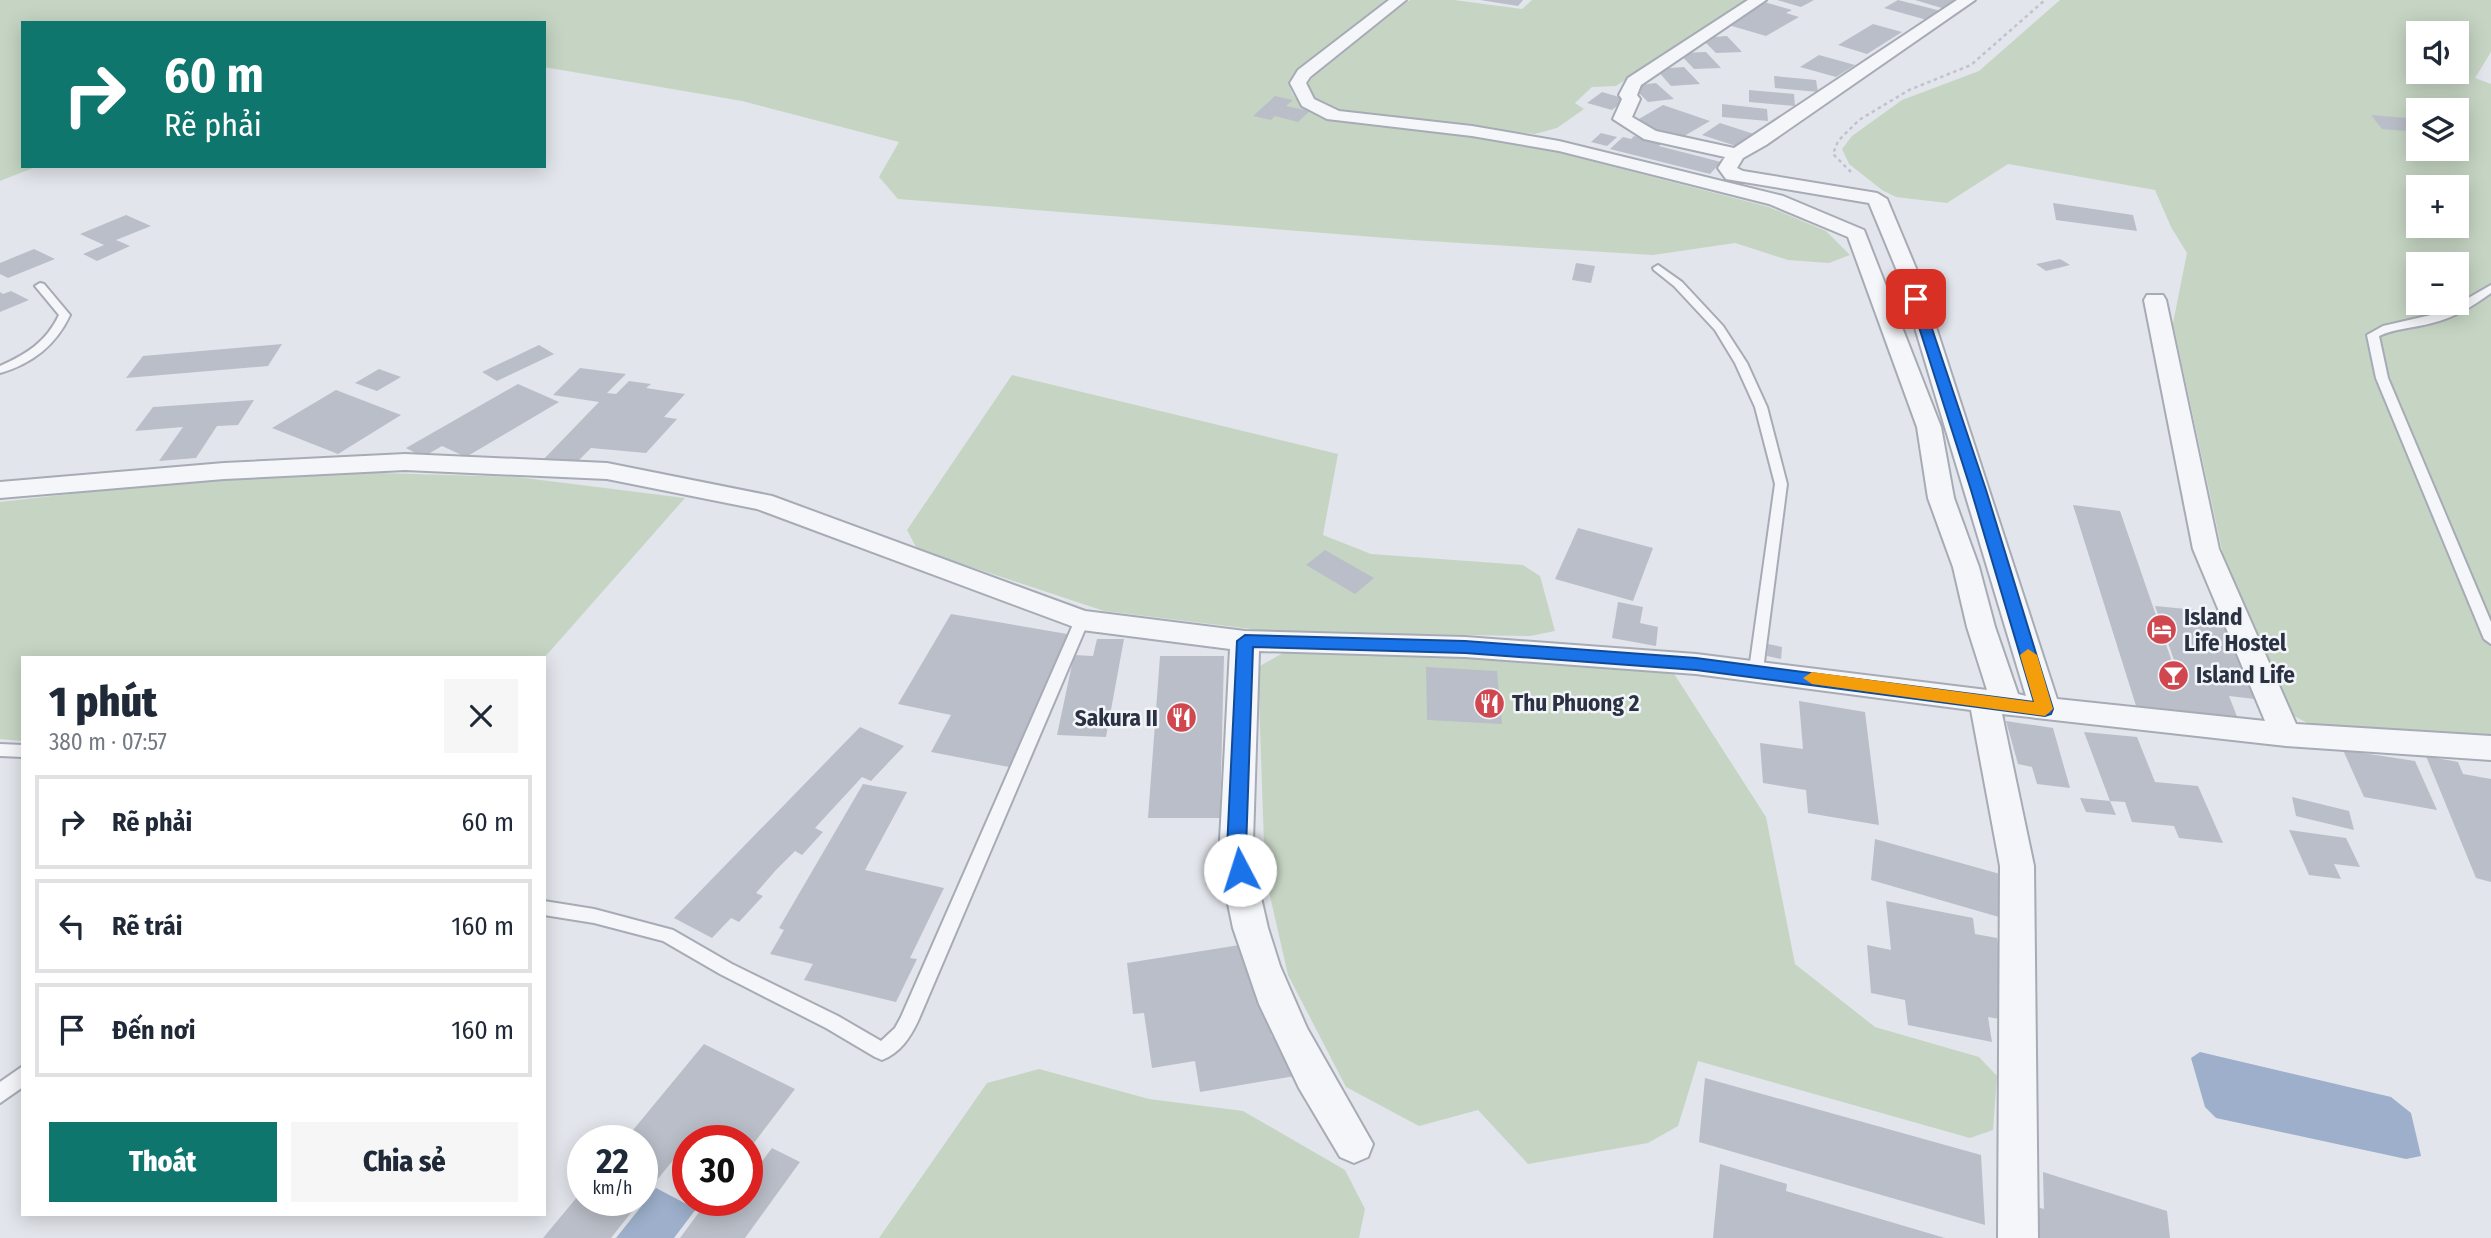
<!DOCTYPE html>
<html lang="vi">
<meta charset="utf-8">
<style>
body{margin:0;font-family:"Fira Sans Condensed",sans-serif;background:#f6f6f7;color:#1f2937;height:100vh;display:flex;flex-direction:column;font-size:26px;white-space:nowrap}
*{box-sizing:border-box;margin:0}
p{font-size:23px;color:#747a83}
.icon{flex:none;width:38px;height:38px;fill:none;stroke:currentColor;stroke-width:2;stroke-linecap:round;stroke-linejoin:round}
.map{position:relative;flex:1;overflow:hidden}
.details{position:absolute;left:21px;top:656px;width:525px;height:560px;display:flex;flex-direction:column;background:#fff;border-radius:0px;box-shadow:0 4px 18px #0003}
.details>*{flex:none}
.banner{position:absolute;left:21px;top:21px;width:525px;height:147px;border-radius:0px;box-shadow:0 4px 18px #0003;background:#0f766e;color:#fff;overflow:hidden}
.tools{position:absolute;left:2406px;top:21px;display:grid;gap:14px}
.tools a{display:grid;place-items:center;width:63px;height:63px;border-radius:0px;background:#fff;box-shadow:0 4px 18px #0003;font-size:35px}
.speed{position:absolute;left:567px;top:1125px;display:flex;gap:14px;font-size:35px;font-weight:700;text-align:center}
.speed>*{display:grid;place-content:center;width:91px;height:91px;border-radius:50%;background:#fff;box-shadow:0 4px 18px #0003;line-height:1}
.speed small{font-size:18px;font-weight:400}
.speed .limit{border:10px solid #d22;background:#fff;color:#111}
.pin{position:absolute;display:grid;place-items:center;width:60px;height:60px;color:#fff;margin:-30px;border-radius:14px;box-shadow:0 4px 10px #0006}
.me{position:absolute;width:77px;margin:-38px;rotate:355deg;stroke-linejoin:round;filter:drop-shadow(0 0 5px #0008)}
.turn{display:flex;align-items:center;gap:24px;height:147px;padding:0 28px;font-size:32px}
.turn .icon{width:91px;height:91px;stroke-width:2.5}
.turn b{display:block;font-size:49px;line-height:60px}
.round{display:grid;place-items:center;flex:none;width:74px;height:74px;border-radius:0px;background:#f6f6f7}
.head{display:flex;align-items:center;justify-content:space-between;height:119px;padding:0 28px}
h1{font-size:42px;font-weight:800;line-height:52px}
.action{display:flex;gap:14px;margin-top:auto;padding:14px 28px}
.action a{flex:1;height:80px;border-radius:0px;background:#0f766e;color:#fff;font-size:28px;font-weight:800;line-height:80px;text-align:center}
.action a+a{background:#f6f6f7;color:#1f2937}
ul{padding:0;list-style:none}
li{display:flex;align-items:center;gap:21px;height:94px;margin:0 14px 10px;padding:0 14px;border:4px solid #e0e1e3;border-radius:0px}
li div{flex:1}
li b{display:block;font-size:26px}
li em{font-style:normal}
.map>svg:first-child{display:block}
</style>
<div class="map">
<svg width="2491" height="1238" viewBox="0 0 2491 1238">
<rect width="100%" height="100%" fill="#e2e5eb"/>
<!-- green -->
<g fill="#c6d5c3" fill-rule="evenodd">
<path d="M0,0h1389l-95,73 -6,10 5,12 10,10 20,13 144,17 81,15 221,57 57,24 24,24 -21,8 -41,-3 -53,-17 -82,12 -241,-15 -514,-41 -19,-22 20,-35 -157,-41 -198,-34v-44h-521v143h15l-38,15z"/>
<path d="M1410,0h44l68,9 10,-9h216l-132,86 -24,1 -17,16 9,6 -27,19 -22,6 -193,-22 -28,-12 -7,-16c26,-34 67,-60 103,-84z"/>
<path d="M2060,0h431v52l-16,26 16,6v652l-168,-5 -31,-16 -69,-160 -50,-232 14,-70 -16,-26 -16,-37 -147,-26 -61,39 -51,-6 -14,-7 -33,-26 -7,-15 10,-13 50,-36 77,-29zM2418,33h39v39h-39zM2418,110h39v39h-39zM2418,187h39v39h-39zM2418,264h39v39h-39z"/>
<path d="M1012,375l326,79 -15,81 48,19 152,11 17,11 15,55 -25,5 -254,-4 -172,-21 -187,-62 -10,-19z"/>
<path d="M345,472l172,5 168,21 -141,160h-521v83l-23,-2v-237l139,-16z"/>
<path d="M1283,653l176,2 212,14 95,148 29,147 80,63 104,30 18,19 -4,54 -23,8 -272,-77 -20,65 -30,17 -120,21 -50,-54 -59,16 -73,-39 -58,-112 -23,-101 -7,-207z"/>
<path d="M1039,1069l110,30 94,12 102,59 20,39 -6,29h-480l108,-155z"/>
</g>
<!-- water -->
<g fill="#9dafcb">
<path d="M2200,1052l191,45 20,16 10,43 -15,3 -190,-41 -11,-11 -14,-49z"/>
<path d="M656,1188l40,21 -22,29h-58z"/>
</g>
<!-- building -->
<g fill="#babec8">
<path d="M1480,0h43l-5,6z"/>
<path d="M1777,0h37l-13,7z"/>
<path d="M1898,0l43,11 -14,9 -43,-12z"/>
<path d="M1915,0h43l-13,9z"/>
<path d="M1764,2l28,8 -6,3 13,4 -33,19 -41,-12z"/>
<path d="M1873,24l29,8 -35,22 -29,-9z"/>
<path d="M1727,36l15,16 -26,1 -15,-15z"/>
<path d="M1706,52l15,16 -27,1 -15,-16z"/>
<path d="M1819,55l36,10 -19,12 -36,-10z"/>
<path d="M1684,67l16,17 -29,2 -15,-17z"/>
<path d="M1774,76l42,4 2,12 -43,-4z"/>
<path d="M1656,83l18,16 -26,3 -16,-16z"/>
<path d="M1749,90l45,4 1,12 -46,-4z"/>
<path d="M1602,92l24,7 -14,11 -25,-7z"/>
<path d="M1275,96l18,4 -7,6 24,5 -12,11 -23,-6 -4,4 -18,-4z"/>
<path d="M1722,104l45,5 1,12 -46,-4z"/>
<path d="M1663,105l47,16 -31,18 -47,-16z"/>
<path d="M2371,115l47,4v13l-36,-3z"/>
<path d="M1720,123l34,11 -18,12 -34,-11z"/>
<path d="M1601,133l16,4 -10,9 -16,-4z"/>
<path d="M1634,136l28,7 -3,3 62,16 -11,12 -100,-25 13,-12 8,2z"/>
<path d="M2053,203l80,12 4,16 -81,-11z"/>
<path d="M126,215l25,11 -35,14 14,6 -33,15 -14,-7 21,-9 -24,-11z"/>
<path d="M34,249l21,10 -47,19 -8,-4v-11z"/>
<path d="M2060,259l10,6 -24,6 -10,-7z"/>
<path d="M1576,263l19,3 -4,17 -19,-3z"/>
<path d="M11,291l18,9 -29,12v-20l3,2z"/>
<path d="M282,344l-14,22 -142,12 17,-22z"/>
<path d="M539,345l15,9 -57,27 -15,-9z"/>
<path d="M580,368l46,6 -19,19 9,1 13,-13 22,3 -5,4 39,6 -21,23 13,2 -31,34 -55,-5 -18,18 -32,-4 58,-60 -46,-7z"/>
<path d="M379,369l22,8 -24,14 -22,-8z"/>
<path d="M518,384l41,18 -93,55 -24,-11 -19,11 -17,-9z"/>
<path d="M336,390l65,25 -63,39 -66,-26z"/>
<path d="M254,400l-16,25 -21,1 -21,32 -37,3 24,-34 -48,4 18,-24z"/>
<path d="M2073,505l47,6 59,171 9,1 -7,-3 -26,-74 73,7 35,87 -34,-4 9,23 -39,-6 2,6 -64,-10z"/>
<path d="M1578,528l75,20 -20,53 -78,-22z"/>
<path d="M1325,550l49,28 -19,16 -49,-29z"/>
<path d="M1618,602l25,5 -3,16 18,4 -2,19 -44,-8z"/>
<path d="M951,614l122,21 -64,132 -78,-15 20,-37 -53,-11z"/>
<path d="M1097,639h27l-18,98 -49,-2 17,-80 19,1z"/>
<path d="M1768,644l14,3 -1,12 -14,-3z"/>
<path d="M1160,656h64l-4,162h-72z"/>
<path d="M1426,667l71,4 5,53 -75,-4z"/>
<path d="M1799,701l66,11 14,113 -71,-12 -2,-23 -43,-7 -3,-40 43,6z"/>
<path d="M2006,721l47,7 17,60 -33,-4 -5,-17 -14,-3z"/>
<path d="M860,727l44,19 -33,35 -9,-4 -47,51 8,4 -21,23 -7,-4 -19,19 -20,23 7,3 -24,26 -8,-4 -19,20 -38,-20z"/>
<path d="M2084,732l53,5 18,45 43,4 25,57 -44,-5 -5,-12 -42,-4 -7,-20 -15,-1 6,14 -30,-3 -6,-14 30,3z"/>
<path d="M2343,750l72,11 22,49 -73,-13z"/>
<path d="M2426,756l32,6 5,12 28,5v103l-15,-4z"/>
<path d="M863,784l44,8 -42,78 79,18 -34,70 7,1 -21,43 -92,-22 9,-16 -43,-10 14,-24 -5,-2z"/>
<path d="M2292,797l57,14 5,19 -58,-14z"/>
<path d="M2289,830l57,8 14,29 -26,-3 7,15 -32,-4z"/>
<path d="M1875,839l125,35 -1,43 -128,-37z"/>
<path d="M1886,901l87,17 2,16 22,4 14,83 -23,-4 4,25 -84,-17 -3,-25 -34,-7 -4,-48 24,5z"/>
<path d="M1252,943l20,94 14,-2 9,41 -95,16 -5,-31 -43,7 -8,-55 -11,1 -6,-51z"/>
<path d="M704,1044l91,45 -48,63v-11h-59v24l-13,-7 -33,40v-57h-18z"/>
<path d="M1705,1078l276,77 4,70 -286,-83z"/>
<path d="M772,1148l28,14 -55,76h-65l28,-38h39v-19z"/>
<path d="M1720,1164l67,20 -1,7 159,47h-232z"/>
<path d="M2043,1172l124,39 3,27h-139l-1,-33 14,4z"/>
<path d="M583,1190v10h58l-30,38h-68z"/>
</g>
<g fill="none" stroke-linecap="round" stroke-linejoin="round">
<defs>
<g id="lane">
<path d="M1658,265l24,17 41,44 24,37 20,44 20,77 -24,186 -2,4h-10l-2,-4 26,-186 -20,-77 -20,-44 -20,-33 -41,-44 -20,-16 -1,-2z"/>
<path d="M40,283l4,1 26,31c-14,30 -38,49 -70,58v-7c27,-12 46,-24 59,-51l-24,-29z"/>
<path d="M2491,285v8c-18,13 -37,25 -59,30 -18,5 -36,5 -53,13l9,42 103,244v22l-7,-5 -108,-261 -9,-43 16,-9 61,-14z"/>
<path d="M1082,615l7,5 -171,401c-8,17 -18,32 -36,39l-7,-3 -49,-29 -106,-54 -57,-33 -69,-18 -50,-8v-14l50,8 79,21 59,34 106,52 43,25 14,-13 6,-11 174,-397z"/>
<path d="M0,744l23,1v12l-23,-1z"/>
<path d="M23,1066v21l-23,16v-21z"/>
</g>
<path id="street" d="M1389,0h17l-96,77 -4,6 8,16 25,12 133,15 87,15 224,55 81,34 77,197 13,71 25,69 16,60 23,67 8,2 -126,-418 -31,-75 -143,-24 -8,-11 7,-11 -81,-18 -31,-20 9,-20 -3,-4 9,-17 120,-78h18l-125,85 -4,10 3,4 -8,18 24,14 78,17 223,-148h18l-209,145 -23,13 -6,10 6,3 134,22 10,6 33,79 137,421 208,22 -72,-172 -49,-249 3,-5h16l3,5 53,249 77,175 195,12v24l-205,-14 -284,-32 32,152 4,372h-40l2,-372 -29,-156 -275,-36 -231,-17 -206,-6 -6,190 6,48 9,39 12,38 27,62 66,116 -5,13 -14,6 -14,-6 -41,-69 -40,-84 -26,-76 -8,-39 -5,-48 10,-192 -148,-19 -325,-121 -150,-30 -202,-9 -181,9 -224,19v-16l224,-19 181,-9 202,9 165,33 313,115 160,20 220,6 231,17 291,36 -20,-63 -14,-60 -25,-69 -11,-71 -69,-190 -79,-33 -210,-53 -87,-15 -145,-17 -25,-13 -12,-23 8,-13z"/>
</defs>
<!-- lane casing -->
<use href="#lane" stroke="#a7abb5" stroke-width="4"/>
<!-- street casing -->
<use href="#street" stroke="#a7abb5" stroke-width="4"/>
<!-- path -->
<path stroke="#c0c3ca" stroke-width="2.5" stroke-dasharray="3.5 3.5" stroke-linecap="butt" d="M1851,172l-18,-18 5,-13 21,-21 50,-30 62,-25 74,-65"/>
<!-- lane -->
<use href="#lane" fill="#f5f6f9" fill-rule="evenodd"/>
<!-- street -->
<use href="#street" fill="#f5f6f9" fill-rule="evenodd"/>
</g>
<!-- route -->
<path fill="#1a73e8" stroke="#114b97" stroke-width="2" d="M1916,295l6,4 64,191 67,219 -2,5 -6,2 -349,-46 -231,-17 -212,-6 -7,202 4,21 -3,5 -7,3 -6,-3 -7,-26 10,-208 8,-6 220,6 231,17 338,44 -63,-212 -61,-191z"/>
<!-- slow -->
<path fill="#f59e0b" d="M2028,649l9,6 16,54 -8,7 -233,-32 -9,-6 9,-6 222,30 -14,-47z"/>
<!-- icons -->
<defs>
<symbol id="hotel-disc" viewBox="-11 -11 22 22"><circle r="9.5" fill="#d0474f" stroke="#f2f4f8"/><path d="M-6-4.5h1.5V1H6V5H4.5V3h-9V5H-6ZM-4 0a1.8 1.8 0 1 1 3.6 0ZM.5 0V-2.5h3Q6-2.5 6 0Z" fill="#fff"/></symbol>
<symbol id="bar-disc" viewBox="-11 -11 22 22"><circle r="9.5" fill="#d0474f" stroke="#f2f4f8"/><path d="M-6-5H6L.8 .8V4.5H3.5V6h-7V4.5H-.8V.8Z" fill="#fff"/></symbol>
<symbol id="restaurant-disc" viewBox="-11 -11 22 22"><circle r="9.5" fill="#d0474f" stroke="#f2f4f8"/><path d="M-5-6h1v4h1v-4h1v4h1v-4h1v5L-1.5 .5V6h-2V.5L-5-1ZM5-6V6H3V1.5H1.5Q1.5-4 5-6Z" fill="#fff"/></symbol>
</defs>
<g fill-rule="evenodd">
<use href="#hotel-disc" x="2144" y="612" width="35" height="35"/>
<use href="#bar-disc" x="2156" y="658" width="35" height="35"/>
<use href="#restaurant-disc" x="1472" y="686" width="35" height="35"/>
<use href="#restaurant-disc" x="1164" y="700" width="35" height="35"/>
</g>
<g text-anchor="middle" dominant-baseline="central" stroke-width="5" stroke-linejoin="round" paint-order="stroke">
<!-- poi labels -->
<g font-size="23" font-weight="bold" fill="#2a3143" stroke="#f2f4f8" text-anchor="start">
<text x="2184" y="617">Island<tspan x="2184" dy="26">Life Hostel</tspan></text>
<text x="2196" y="675">Island Life</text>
<text x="1512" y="703">Thu Phuong 2</text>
<text x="1158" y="718" text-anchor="end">Sakura II</text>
</g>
</g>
</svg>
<div class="tools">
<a><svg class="icon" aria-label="sound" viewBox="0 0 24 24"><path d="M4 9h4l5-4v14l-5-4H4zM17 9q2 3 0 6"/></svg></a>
<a><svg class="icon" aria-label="layers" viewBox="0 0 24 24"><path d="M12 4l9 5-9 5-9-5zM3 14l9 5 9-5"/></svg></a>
<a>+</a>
<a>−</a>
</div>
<div class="speed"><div>22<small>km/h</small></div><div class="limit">30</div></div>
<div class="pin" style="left:1916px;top:299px;background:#d93025"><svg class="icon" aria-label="arrive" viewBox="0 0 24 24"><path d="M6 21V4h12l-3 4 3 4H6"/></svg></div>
<svg class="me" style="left:1240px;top:870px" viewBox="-20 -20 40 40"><circle r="19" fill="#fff"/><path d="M0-13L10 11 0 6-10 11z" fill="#1a73e8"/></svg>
<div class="banner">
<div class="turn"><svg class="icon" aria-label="right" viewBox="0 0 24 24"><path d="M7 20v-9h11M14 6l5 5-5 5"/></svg><div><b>60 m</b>Rẽ phải</div></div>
</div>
<section class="details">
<div class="head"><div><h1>1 phút</h1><p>380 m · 07:57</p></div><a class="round"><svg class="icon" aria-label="close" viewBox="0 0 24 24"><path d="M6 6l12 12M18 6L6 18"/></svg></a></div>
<ul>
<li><svg class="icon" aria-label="right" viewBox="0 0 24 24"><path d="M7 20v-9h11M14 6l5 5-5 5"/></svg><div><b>Rẽ phải</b></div><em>60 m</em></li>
<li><svg class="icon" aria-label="left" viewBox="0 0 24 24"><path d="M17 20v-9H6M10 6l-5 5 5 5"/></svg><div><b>Rẽ trái</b></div><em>160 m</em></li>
<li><svg class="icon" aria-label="arrive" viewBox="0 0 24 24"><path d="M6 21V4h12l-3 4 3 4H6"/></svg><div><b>Đến nơi</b></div><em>160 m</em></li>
</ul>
<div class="action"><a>Thoát</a><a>Chia sẻ</a></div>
</section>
</div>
